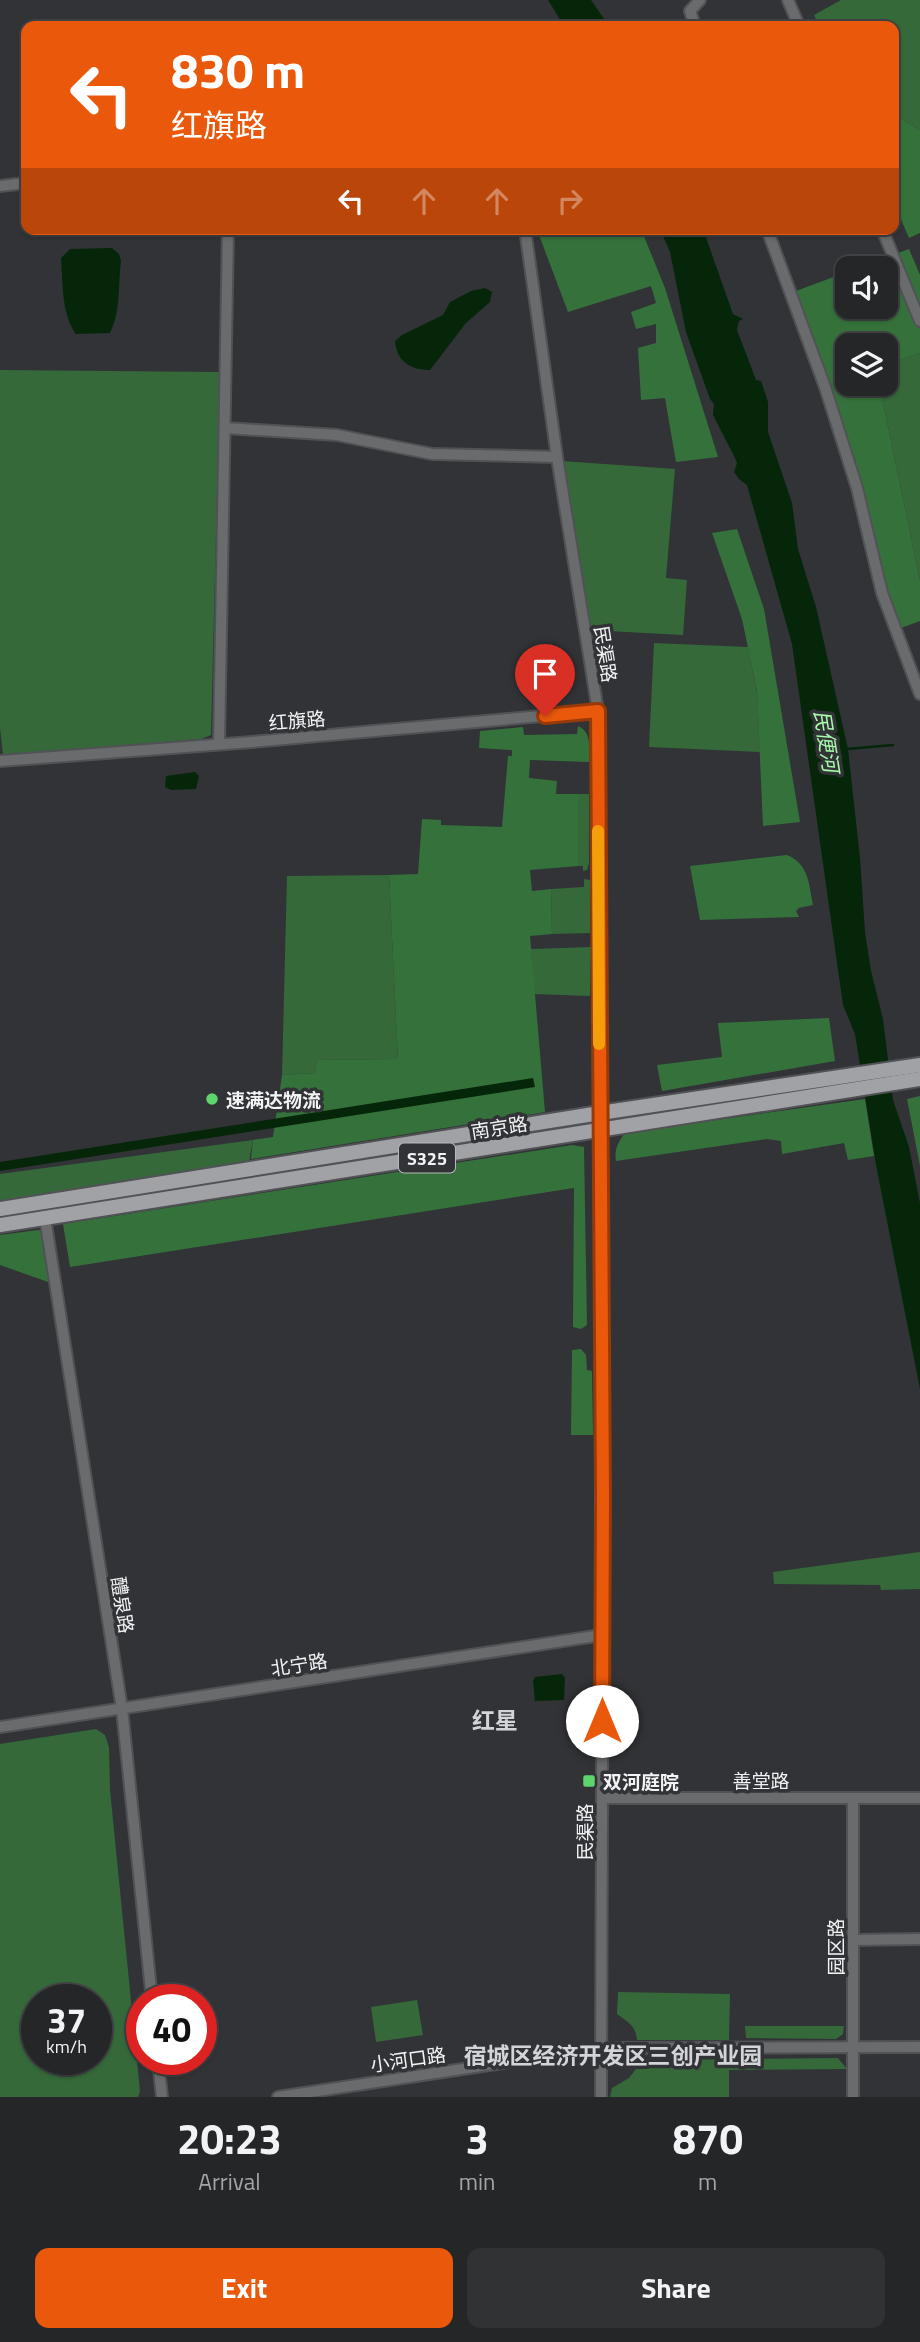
<!DOCTYPE html>
<meta charset="utf-8">
<style>
body{margin:0;font-family:"Titillium Web","Noto Sans SC",sans-serif;background:#313234;color:#f1f3f6;height:100vh;display:flex;flex-direction:column;font-size:26px;white-space:nowrap}
*{box-sizing:border-box;margin:0}
p{font-size:23px;color:#a3a5a8}
.icon{flex:none;width:38px;height:38px;fill:none;stroke:currentColor;stroke-width:2;stroke-linecap:round;stroke-linejoin:round}
.map{position:relative;height:2097px;overflow:hidden}
.panel{display:flex;flex-direction:column;background:#252628;flex:1}
.panel>*{flex:none}
.top-card{position:absolute;left:21px;top:21px;width:878px;height:214px;border-radius:14px;box-shadow:0 2px 5px #0004,0 0 0 2px #424345;background:#ea580c;color:#fff;overflow:hidden}
.tools{position:absolute;left:835px;top:256px;display:grid;gap:14px}
.tools a{display:grid;place-items:center;width:63px;height:63px;border-radius:14px;background:#252628;box-shadow:0 2px 5px #0004,0 0 0 2px #424345;font-size:35px}
.speed{position:absolute;left:21px;top:1984px;display:flex;gap:14px;font-size:35px;font-weight:700;text-align:center}
.speed>*{display:grid;place-content:center;width:91px;height:91px;border-radius:50%;background:#252628;box-shadow:0 2px 5px #0004,0 0 0 2px #424345;line-height:1}
.speed small{font-size:18px;font-weight:400}
.speed .limit{border:10px solid #d22;background:#fff;color:#111}
.pin{position:absolute;display:grid;place-items:center;width:60px;height:60px;color:#fff;margin:-72px -30px;border-radius:50% 50% 50% 0;rotate:-45deg;box-shadow:0 0 7px #0007}
.pin .icon{rotate:45deg}
.me{position:absolute;width:77px;margin:-38px;rotate:0deg;stroke-linejoin:round;filter:drop-shadow(0 0 5px #0008)}
.turn{display:flex;align-items:center;gap:24px;height:147px;padding:0 35px;font-size:32px}
.turn .icon{width:91px;height:91px;stroke-width:2.5}
.turn b{display:block;font-size:49px;line-height:60px}
.lanes{display:flex;align-items:center;height:66px;padding:0 35px;background:#0003;justify-content:center;gap:35px;direction:ltr}
.lanes .off{opacity:.35}
.eta{display:flex;justify-content:space-evenly;align-items:center;height:119px;text-align:center}
.eta b{font-size:42px;font-weight:700;line-height:49px}
.action{display:flex;gap:14px;margin-top:auto;padding:14px 35px}
.action a{flex:1;height:80px;border-radius:14px;background:#ea580c;color:#fff;font-size:28px;font-weight:700;line-height:80px;text-align:center}
.action a+a{background:#313234;color:#f1f3f6}
.map>svg:first-child{display:block}
</style>
<div class="map">
<svg width="920" height="2097" viewBox="0 0 920 2097">
<rect width="100%" height="100%" fill="#313336"/>
<!-- green -->
<g fill="#35693a" fill-rule="evenodd">
<path d="M841,0h79v130l-22,-13 -4,-7v-84h-75l-5,-11z"/>
<path d="M920,353v228l-41,-198h7v-18z"/>
<path d="M0,370l220,2 -9,363 -10,4 -198,16 -3,-27z"/>
<path d="M562,461l113,8 -9,109 21,2 -4,55 -94,-5z"/>
<path d="M654,643l94,4 9,45 3,60 -111,-5z"/>
<path d="M578,794h11v69l-2,7 -4,1v-5h-5z"/>
<path d="M389,875l9,184 -81,1 -2,13 -33,2 5,-199z"/>
<path d="M584,879l6,1v53l-38,1 -1,-45 33,-2z"/>
<path d="M591,947l-1,49 -56,-2 -3,-45z"/>
<path d="M253,1140l-4,22 -249,40v-28z"/>
<path d="M920,1552v37l-39,1 -1,-5 -106,-1 -1,-12z"/>
<path d="M96,1729l9,6 4,12 1,43 30,301 -2,6h-138v-353zM37,2000h59v60h-59z"/>
<path d="M618,1992l112,2 -1,46h-92c-1,-14 -9,-18 -20,-26z"/>
<path d="M417,2000l6,35 -47,7 -5,-35z"/>
<path d="M745,2026h99l-1,8 -7,5 -90,-1z"/>
<path d="M838,2058l9,11 -118,1v27h-119l2,-9 17,-10 14,-18z"/>
</g>
<!-- forest -->
<g fill="#35723b">
<path d="M894,110l4,7 22,13v103l-11,5 -15,-35z"/>
<path d="M551,229h90l24,59 53,169 -42,5 -11,-64 -24,2 -3,-52 18,-5v-19l-20,5 -5,-17 25,-9 -5,-17 -83,26 -29,-77z"/>
<path d="M909,249l11,26v78l-34,12v-20h-39v38h32l41,198v40l-19,7 -13,-33 -30,-123 -62,-181 51,-19v34h39v-38h-29z"/>
<path d="M737,529l27,80 36,213 -37,4 -6,-135 -15,-72 -30,-86z"/>
<path d="M578,726c14,6 11,22 11,36l-59,-2 -1,18 28,3 -1,13h22v72l-48,4 2,21 19,-2 1,45 -22,2 15,176 -294,47 2,-19 20,-3 9,-62 33,-2 2,-13 81,-1 -9,-184 29,-1 4,-55 19,1v5l61,2 6,-71h4v-6l-33,-2 1,-17 43,-4 1,8 53,-1z"/>
<path d="M787,855c22,9 22,30 26,50l-14,3 -3,3 3,6 -99,3 -10,-54z"/>
<path d="M829,1018l6,43 -173,30 -5,-26 65,-8 -4,-34z"/>
<path d="M920,1096v70l-13,-67z"/>
<path d="M865,1099l9,57 -26,4 -4,-17 -62,11 -1,-13 -14,-2 -151,22c-2,-11 2,-19 9,-28z"/>
<path d="M572,1145l12,2 3,178 -6,4 -8,-2 1,-139 -504,79 -7,-43z"/>
<path d="M38,1230l5,1 8,52 -51,-18v-30z"/>
<path d="M581,1349l5,6 1,15 5,1 1,64h-22l1,-85z"/>
</g>
<!-- water -->
<g fill="#06260a">
<path d="M548,0h43l18,26h-45z"/>
<path d="M660,229h43l30,85 10,5 -4,2 -2,9 19,50 5,1 7,21v30l24,71 6,46 18,58 32,142 12,109 5,74 6,39 12,48 10,81 16,47 11,56v186l-44,-224 -21,-131 -12,-29 -51,-361 -45,-159 -7,-5 -6,-8 3,-9 -3,-7 -21,-41 1,-11 -4,-5 -24,-67 -16,-80z"/>
<path d="M112,248l7,6 2,7c-3,24 0,50 -11,72l-34,1c-15,-21 -13,-51 -15,-76l9,-9z"/>
<path d="M485,288l7,4 -2,10 -24,21 -36,47c-19,0 -33,-8 -35,-29l7,-6 41,-20 7,-13 21,-11z"/>
<path d="M195,772l4,4 -3,13 -25,1 -6,-3 1,-11z"/>
<path d="M533,1078l2,9 -535,84v-9z"/>
<path d="M562,1674l3,4 -1,22 -29,1 -2,-20 2,-4z"/>
</g>
<g fill="none" stroke-linecap="round" stroke-linejoin="round">
<!-- stream -->
<path stroke="#06260a" stroke-width="2.5" d="M847,749l46,-4"/>
<defs>
<g id="minor">
<path d="M788,0l11,26"/>
<path d="M695,26l-5,-15 10,-11"/>
<path d="M0,186l26,-3"/>
<path d="M525,229l32,228 41,254 5,786 -2,600"/>
<path d="M767,229l58,158 32,101 25,105 38,101"/>
<path d="M882,229l38,92"/>
<path d="M225,428l112,7 95,19 125,3"/>
<path d="M219,744l9,-515"/>
<path d="M0,761l252,-19 346,-31"/>
<path d="M45,1218l77,491 30,291"/>
<path d="M0,1727l602,-92"/>
<path d="M602,1798h318"/>
<path d="M853,1940l67,-1"/>
<path d="M158,2060l4,37"/>
<path d="M278,2097l323,-49 319,-1"/>
<path d="M853,2097v-299"/>
</g>
<g id="major">
<path d="M0,1209l600,-96 320,-48"/>
<path d="M0,1225l920,-146"/>
</g>
</defs>
<!-- minor casing -->
<use href="#minor" stroke="#505255" stroke-width="14"/>
<!-- major casing -->
<use href="#major" stroke="#505255" stroke-width="18"/>
<!-- minor -->
<use href="#minor" stroke="#6a6b6d" stroke-width="10"/>
<!-- major -->
<use href="#major" stroke="#a1a2a5" stroke-width="14"/>
</g>
<g fill="none" stroke-linecap="round" stroke-linejoin="round">
<defs>
<path id="route" d="M545,716l53,-5 5,786 -1,224"/>
</defs>
<!-- route casing -->
<use href="#route" stroke="#983908" stroke-width="18"/>
<!-- route -->
<use href="#route" stroke="#ea580c" stroke-width="12"/>
<!-- slow -->
<path stroke="#f59e0b" stroke-width="12" d="M598,831l1,213"/>
</g>
<!-- markers -->
<g fill="#5ed56c" stroke="#313336" stroke-width="2.5">
<circle cx="212" cy="1099" r="7"/>
<rect x="582" y="1774" width="14" height="14" rx="3.5"/>
</g>
<g text-anchor="middle" dominant-baseline="central" stroke-width="7" stroke-linejoin="round" paint-order="stroke">
<!-- shield labels -->
<rect fill="#313336" stroke="#b8b9bc" stroke-width="2" x="399" y="1143.5" width="56" height="29" rx="5"/>
<g font-size="18" font-weight="bold" fill="#f2f3f5">
<text x="427" y="1158">S325</text>
</g>
<!-- street labels -->
<g font-size="19" fill="#f2f3f5" stroke="#313336">
<text transform="translate(606 654) rotate(81)">民渠路</text>
<text transform="translate(297 720) rotate(-5)">红旗路</text>
<text transform="translate(499 1127) rotate(-9)">南京路</text>
<text transform="translate(123 1605) rotate(81)">醴泉路</text>
<text transform="translate(299 1664) rotate(-9)">北宁路</text>
<text x="761" y="1780">善堂路</text>
<text transform="translate(584 1832) rotate(-90)">民渠路</text>
<text transform="translate(835 1947) rotate(-90)">园区路</text>
<text transform="translate(408 2059) rotate(-8)">小河口路</text>
</g>
<!-- poi labels -->
<g font-size="19" font-weight="bold" fill="#f2f3f5" stroke="#313336" text-anchor="start">
<text x="226" y="1099">速满达物流</text>
<text x="603" y="1781">双河庭院</text>
</g>
<!-- water labels -->
<g font-size="21" font-style="italic" fill="#a6fbab" stroke="#313336">
<text transform="translate(827 741) rotate(81)">民便河</text>
</g>
<!-- quarter labels -->
<g font-size="23" font-weight="bold" fill="#d2d4d8" stroke="#313336">
<text x="495" y="1720">红星</text>
<text x="613" y="2055">宿城区经济开发区三创产业园</text>
</g>
</g>
</svg>
<div class="tools">
<a><svg class="icon" aria-label="sound" viewBox="0 0 24 24"><path d="M4 9h4l5-4v14l-5-4H4zM17 9q2 3 0 6"/></svg></a>
<a><svg class="icon" aria-label="layers" viewBox="0 0 24 24"><path d="M12 4l9 5-9 5-9-5zM3 14l9 5 9-5"/></svg></a>
</div>
<div class="speed"><div>37<small>km/h</small></div><div class="limit">40</div></div>
<div class="pin" style="left:545px;top:716px;background:#d93025"><svg class="icon" aria-label="arrive" viewBox="0 0 24 24"><path d="M6 21V4h12l-3 4 3 4H6"/></svg></div>
<svg class="me" style="left:602px;top:1721px" viewBox="-20 -20 40 40"><circle r="19" fill="#fff"/><path d="M0-13L10 11 0 6-10 11z" fill="#ea580c"/></svg>
<div class="top-card">
<div class="turn"><svg class="icon" aria-label="left" viewBox="0 0 24 24"><path d="M17 20v-9H6M10 6l-5 5 5 5"/></svg><div><b>830 m</b>红旗路</div></div>
<div class="lanes"><svg class="icon" aria-label="left" viewBox="0 0 24 24"><path d="M17 20v-9H6M10 6l-5 5 5 5"/></svg><svg class="icon off" aria-label="ahead" viewBox="0 0 24 24"><path d="M12 20V5M6 11l6-6 6 6"/></svg><svg class="icon off" aria-label="ahead" viewBox="0 0 24 24"><path d="M12 20V5M6 11l6-6 6 6"/></svg><svg class="icon off" aria-label="right" viewBox="0 0 24 24"><path d="M7 20v-9h11M14 6l5 5-5 5"/></svg></div>
</div>
</div>
<section class="panel">
<div class="eta">
<div><b>20:23</b><p>Arrival</p></div>
<div><b>3</b><p>min</p></div>
<div><b>870</b><p>m</p></div>
</div>
<div class="action"><a>Exit</a><a>Share</a></div>
</section>
